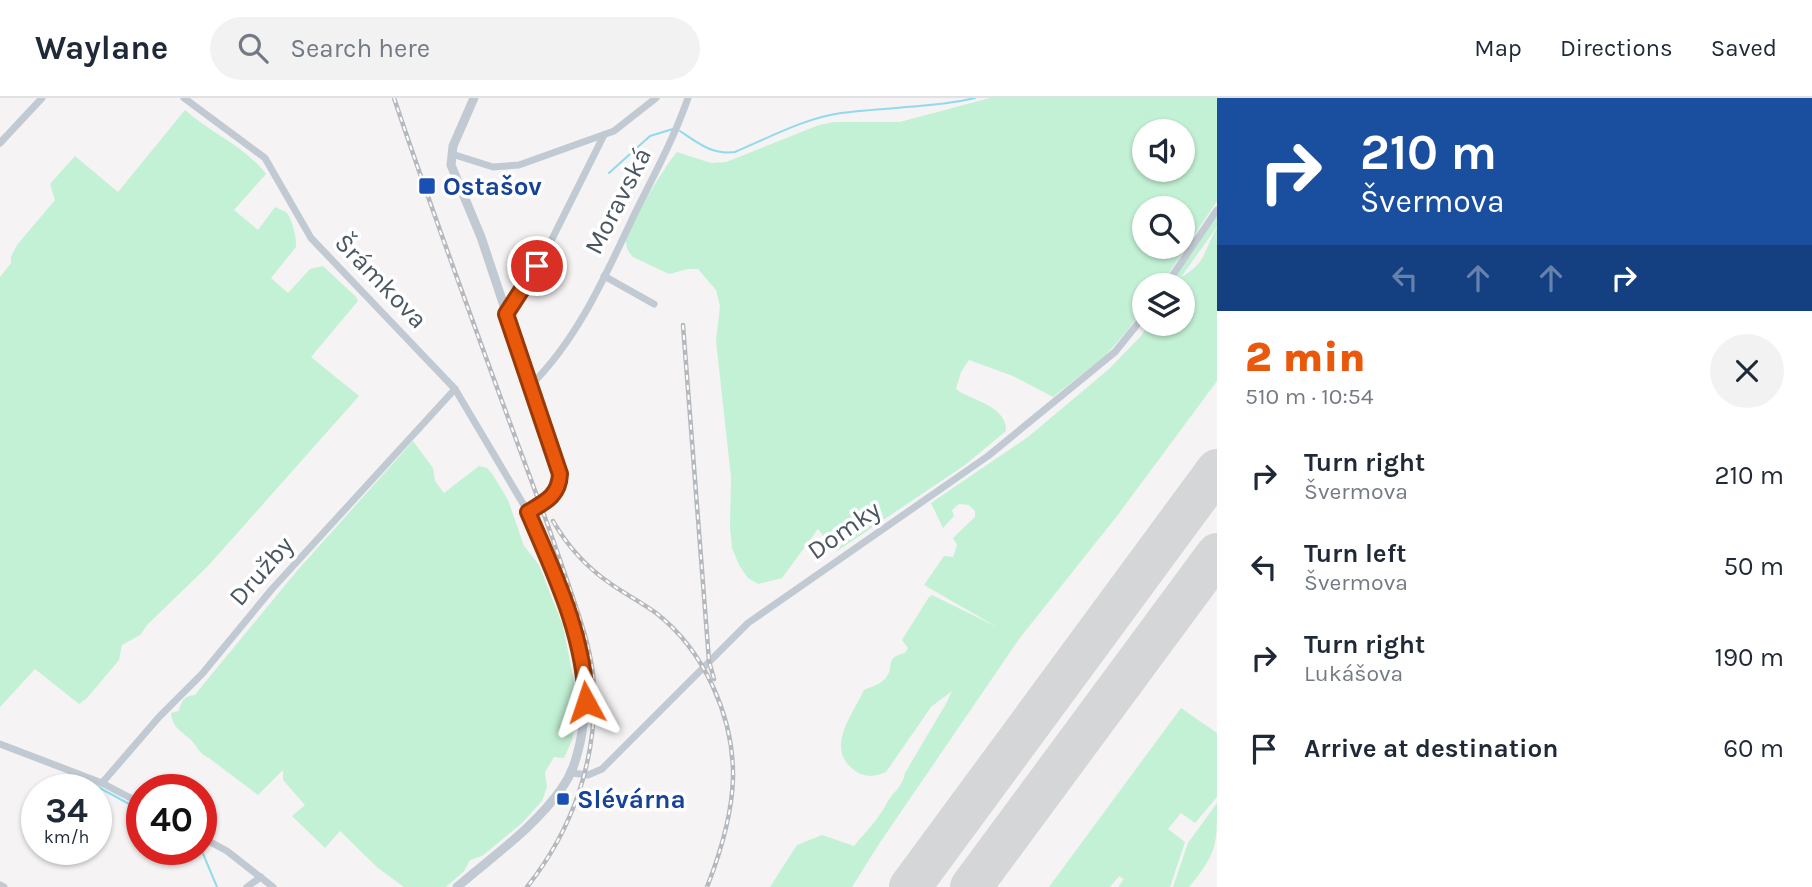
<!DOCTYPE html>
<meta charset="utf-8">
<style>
body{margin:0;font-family:Karla,sans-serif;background:#f2f2f3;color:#1f2937;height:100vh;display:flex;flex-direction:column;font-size:26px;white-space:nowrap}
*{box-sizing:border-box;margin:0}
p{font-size:23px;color:#747a83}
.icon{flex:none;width:38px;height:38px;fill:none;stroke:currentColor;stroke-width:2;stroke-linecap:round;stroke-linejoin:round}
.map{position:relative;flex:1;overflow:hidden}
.drawer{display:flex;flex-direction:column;background:#fff;width:595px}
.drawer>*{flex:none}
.top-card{background:#1a4fa0;color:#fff;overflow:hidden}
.fabs{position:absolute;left:1132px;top:21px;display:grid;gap:14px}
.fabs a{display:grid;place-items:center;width:63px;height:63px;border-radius:50%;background:#fff;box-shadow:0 2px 5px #0004;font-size:35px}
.speed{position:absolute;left:21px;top:676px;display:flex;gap:14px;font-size:35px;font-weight:700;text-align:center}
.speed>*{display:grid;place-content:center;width:91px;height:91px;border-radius:50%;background:#fff;box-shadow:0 2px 5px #0004;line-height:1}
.speed small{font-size:18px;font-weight:400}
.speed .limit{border:10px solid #d22;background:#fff;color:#111}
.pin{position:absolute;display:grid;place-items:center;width:60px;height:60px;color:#fff;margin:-30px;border:4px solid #fff;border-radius:50%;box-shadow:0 2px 7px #0007}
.me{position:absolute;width:77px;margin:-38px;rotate:355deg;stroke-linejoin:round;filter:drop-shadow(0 0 5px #0008)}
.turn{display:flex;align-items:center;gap:24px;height:147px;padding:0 28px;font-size:32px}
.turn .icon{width:91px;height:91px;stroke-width:2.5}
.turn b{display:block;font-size:49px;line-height:60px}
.lanes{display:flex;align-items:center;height:66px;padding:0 28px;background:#0003;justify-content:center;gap:35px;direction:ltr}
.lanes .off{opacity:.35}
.round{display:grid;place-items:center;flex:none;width:74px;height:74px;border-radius:37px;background:#f2f2f3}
.summary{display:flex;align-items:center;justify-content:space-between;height:119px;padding:0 28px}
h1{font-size:42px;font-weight:800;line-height:52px;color:#ea580c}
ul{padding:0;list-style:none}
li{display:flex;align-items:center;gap:21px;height:91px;padding:0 28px}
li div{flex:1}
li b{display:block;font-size:26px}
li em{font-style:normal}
header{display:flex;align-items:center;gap:42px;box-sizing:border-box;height:98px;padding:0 35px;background:#fff;border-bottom:2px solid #e0e1e3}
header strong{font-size:33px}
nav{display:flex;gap:38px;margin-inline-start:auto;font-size:24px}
.search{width:490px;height:63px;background:#f2f2f3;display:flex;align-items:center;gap:18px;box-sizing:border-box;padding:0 24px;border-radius:38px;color:#747a83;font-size:26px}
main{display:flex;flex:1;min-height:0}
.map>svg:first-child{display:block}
</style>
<header>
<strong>Waylane</strong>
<div class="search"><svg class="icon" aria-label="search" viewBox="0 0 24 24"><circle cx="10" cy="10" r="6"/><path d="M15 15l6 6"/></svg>Search here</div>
<nav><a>Map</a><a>Directions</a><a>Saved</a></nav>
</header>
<main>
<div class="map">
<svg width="1217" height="789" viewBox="0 0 1217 789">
<rect width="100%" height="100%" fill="#f5f3f3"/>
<!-- green -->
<g fill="#c3f1d5" fill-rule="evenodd">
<path d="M990,0h227v103l-56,84h-17v22l-17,24 -21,24 -53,42 -40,-21 -44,-16 -8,12 -5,17c15,12 51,16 50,42l-41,34 -128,86 -3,-1 -16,-21 -36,49 -24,6 -10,-6 -9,-13 -7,-17 -2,-20 1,-51 -15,-136 4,-35 -4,-16 -18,-21h-10l-19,5 -36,-17c-4,-4 -7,-9 -7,-15 1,-14 40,-78 51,-90l34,11 15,-1 93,-37 15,-3h66zM1144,33h39v39h-39zM1144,110h39v39h-39z"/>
<path d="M185,12c25,23 60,36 81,64l-32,36 24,20 17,-23c3,2 8,3 11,5 6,6 11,27 10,35l-25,31 17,15 22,-24 13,-3 33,31 2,4 -47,56 48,39 -151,170 -60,58 -8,11 -18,10 -3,15 -32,38 -8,6 -44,-35 -35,38v-430l11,-14v-6l6,-12 38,-45 -5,-16 25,-28 43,36z"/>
<path d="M1217,118v11l-36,50c26,-14 22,-26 36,-49v153l-100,135 -98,123 -140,205 -27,43h-82l27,-42 25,-10 32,11c12,-15 25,-27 34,-45 6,-10 15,-15 17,-28l42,-71 5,-11 -21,16 -45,65c-11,5 -22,6 -32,-2 -29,-22 -2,-54 10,-80 7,-3 16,-6 21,-11 11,-13 -2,-21 20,-26l3,-5 -6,-8 27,-43 3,-2 65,32 -73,-42 20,-29 9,1 4,-12 -4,-7 22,-21v-6l-6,-6 -10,-1 -7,6 2,6 -11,12 -12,-25 97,-66 81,-68 32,-33 8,-12h34v-39h-13z"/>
<path d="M413,343l20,27 2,13 9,12 35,-27 8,2 6,7 15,25 16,46 15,19 24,61 12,61 1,28 -4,25 -8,18 -10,-1 -9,15 2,15 -5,14 -20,22 -40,33 -12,4 -6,11 -18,16h-42l-26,-19 -38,-37 -15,17 -33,-32 13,-11 -22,-25v-10l-25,25 -49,-37c-9,-4 -11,-10 -17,-17 -9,-9 -20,-13 -21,-28l8,-2c2,-10 5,-15 16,-16l7,-9 94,-114z"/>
<path d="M1181,610l36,25v64l-22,26 -14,-10 -13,16 17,13 -15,45h-52l6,-8 -5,-3 -9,11h-61z"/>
<path d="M1217,705c0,43 0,50 -28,84h-16l15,-44z"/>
</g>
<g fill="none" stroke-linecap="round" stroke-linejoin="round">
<!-- stream -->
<g stroke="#90daee" stroke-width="2">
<path d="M680,33c18,12 32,24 55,21 33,-14 70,-34 106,-39 45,-6 90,-5 134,-15"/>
<path d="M609,75l41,-37 23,-7"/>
<path d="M87,683l55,30"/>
<path d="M201,751l16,38"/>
</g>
<!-- runway -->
<g stroke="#d5d6d8" stroke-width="42">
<path d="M910,789l307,-417"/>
<path d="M971,789l246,-333"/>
</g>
<!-- minor -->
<g stroke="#c1cad2" stroke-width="7">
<path d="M184,0l81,60 46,80 144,151 73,123"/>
<path d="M0,45l42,-45"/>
<path d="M452,56l41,13 26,-2 95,-34 42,-33"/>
<path d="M604,178l50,28"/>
<path d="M1166,187l51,-75"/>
<path d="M506,216l42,-67 56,-112"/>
<path d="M530,288c49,-48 77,-114 106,-175 19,-38 38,-73 52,-113"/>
<path d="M0,646l102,39 40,21"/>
<path d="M572,675l16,2 14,-6 146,-146 240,-167 127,-104 29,-36"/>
<path d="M102,685l57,-66 43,-43 70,-85 183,-200"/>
<path d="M201,739l26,14 46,36"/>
<path d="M0,787l4,2"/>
<path d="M247,789l14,-10"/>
</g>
<!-- tertiary -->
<path stroke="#c1cad2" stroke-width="9" d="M457,789c36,-31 78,-60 105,-99 10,-14 14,-28 18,-45 18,-81 -21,-157 -52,-231 17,-10 31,-16 32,-38l-79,-237 -30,-72 2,-19 21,-48"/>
<defs>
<g id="rail">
<path d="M394,0c44,131 92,260 140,390 12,31 23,63 34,95 11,33 24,67 26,102 3,75 -21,144 -67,202"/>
<path d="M683,227l26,336 5,18"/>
<path d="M553,423c15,26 33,46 58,63 14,10 30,18 45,29 48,37 78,104 77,165 -1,36 -13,76 -26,109"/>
</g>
</defs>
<!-- rail casing -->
<use href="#rail" stroke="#b5b8bd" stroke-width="4.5"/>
<!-- rail -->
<use href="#rail" stroke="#fff" stroke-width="2" stroke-dasharray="5" stroke-linecap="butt"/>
</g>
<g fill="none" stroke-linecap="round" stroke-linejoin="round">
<defs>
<path id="route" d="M537,168l-31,48 54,160c-1,22 -15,28 -32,38 26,61 56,122 58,190"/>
</defs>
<!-- route casing -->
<use href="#route" stroke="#983908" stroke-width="18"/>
<!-- route -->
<use href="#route" stroke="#ea580c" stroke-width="12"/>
</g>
<!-- markers -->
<g fill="#1a4fb4" stroke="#fff" stroke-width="2.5">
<rect x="418" y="79" width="18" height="18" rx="3.5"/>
<rect x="556" y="694" width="14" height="14" rx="3.5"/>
</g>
<g text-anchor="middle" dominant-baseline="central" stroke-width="7" stroke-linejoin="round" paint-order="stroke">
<!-- transit labels -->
<g font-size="26" font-weight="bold" fill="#164399" stroke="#fff" text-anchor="start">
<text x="443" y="88">Ostašov</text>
<text x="577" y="701">Slévárna</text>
</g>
<!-- street labels -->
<g font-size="26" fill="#4a5661" stroke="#fff">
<text transform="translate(618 103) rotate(-63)">Moravská</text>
<text transform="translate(381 183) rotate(46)">Šrámkova</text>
<text transform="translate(844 432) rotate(-35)">Domky</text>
<text transform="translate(261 473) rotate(-49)">Družby</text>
</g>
</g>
</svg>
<div class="fabs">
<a><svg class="icon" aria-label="sound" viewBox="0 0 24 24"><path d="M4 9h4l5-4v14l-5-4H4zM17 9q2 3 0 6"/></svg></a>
<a><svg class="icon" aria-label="search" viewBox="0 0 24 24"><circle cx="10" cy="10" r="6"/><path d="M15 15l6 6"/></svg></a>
<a><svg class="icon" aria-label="layers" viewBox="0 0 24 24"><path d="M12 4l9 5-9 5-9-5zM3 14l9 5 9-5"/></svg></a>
</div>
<div class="speed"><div>34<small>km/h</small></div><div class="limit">40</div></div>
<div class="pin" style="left:537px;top:168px;background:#d93025"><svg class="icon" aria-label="arrive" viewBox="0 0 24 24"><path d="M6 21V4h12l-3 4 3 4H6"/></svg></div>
<svg class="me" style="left:586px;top:604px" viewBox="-20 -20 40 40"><path d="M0-17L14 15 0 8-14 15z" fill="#ea580c" stroke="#fff" stroke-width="4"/></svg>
</div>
<section class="drawer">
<div class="top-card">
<div class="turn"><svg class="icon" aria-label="right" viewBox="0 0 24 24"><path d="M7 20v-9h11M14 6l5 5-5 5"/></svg><div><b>210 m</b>Švermova</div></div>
<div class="lanes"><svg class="icon off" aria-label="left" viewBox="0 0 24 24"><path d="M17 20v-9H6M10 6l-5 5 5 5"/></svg><svg class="icon off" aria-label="ahead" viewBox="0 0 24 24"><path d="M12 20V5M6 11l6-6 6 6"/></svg><svg class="icon off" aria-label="ahead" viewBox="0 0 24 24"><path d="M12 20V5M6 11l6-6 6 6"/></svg><svg class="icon" aria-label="right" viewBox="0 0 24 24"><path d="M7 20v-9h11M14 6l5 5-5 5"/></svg></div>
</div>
<div class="summary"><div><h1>2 min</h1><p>510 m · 10:54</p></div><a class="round"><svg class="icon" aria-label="close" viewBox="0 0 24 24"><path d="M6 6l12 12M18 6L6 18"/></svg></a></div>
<ul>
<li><svg class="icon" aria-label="right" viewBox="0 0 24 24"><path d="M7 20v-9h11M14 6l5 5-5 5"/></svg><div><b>Turn right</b><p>Švermova</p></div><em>210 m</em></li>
<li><svg class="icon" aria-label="left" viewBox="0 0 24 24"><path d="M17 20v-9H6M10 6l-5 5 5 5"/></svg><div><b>Turn left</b><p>Švermova</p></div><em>50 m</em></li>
<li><svg class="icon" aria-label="right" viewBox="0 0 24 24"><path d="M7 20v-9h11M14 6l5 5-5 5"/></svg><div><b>Turn right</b><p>Lukášova</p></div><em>190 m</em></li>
<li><svg class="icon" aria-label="arrive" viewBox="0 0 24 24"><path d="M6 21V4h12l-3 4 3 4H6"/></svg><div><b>Arrive at destination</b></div><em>60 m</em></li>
</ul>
</section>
</main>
